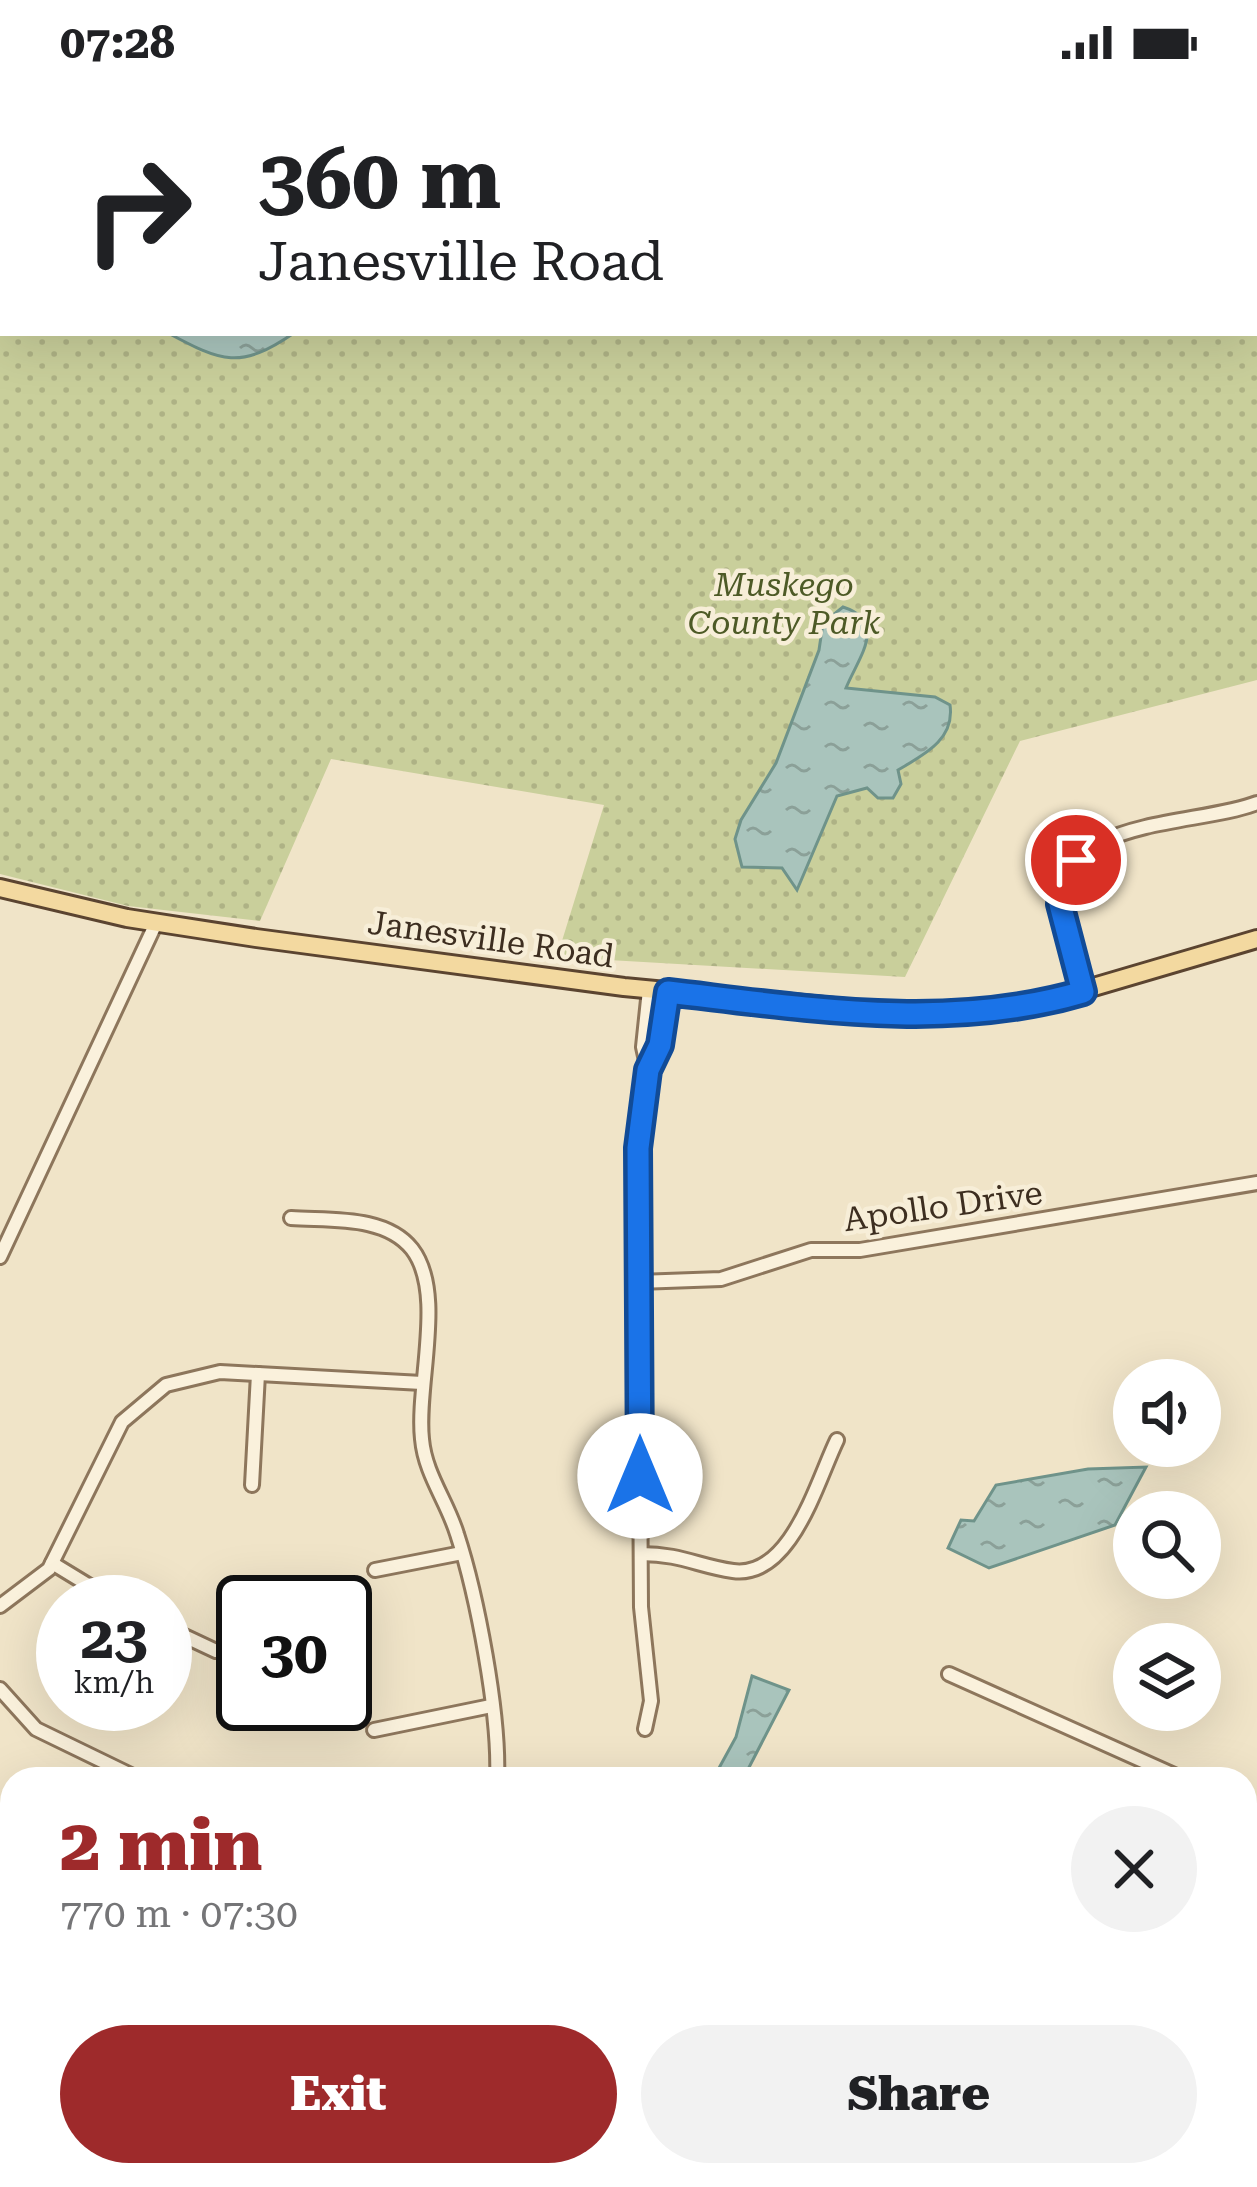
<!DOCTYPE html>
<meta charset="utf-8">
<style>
body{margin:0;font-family:"Roboto Serif",serif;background:#f2f2f2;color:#202124;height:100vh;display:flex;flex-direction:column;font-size:45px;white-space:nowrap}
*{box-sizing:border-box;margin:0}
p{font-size:39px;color:#757577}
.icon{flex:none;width:66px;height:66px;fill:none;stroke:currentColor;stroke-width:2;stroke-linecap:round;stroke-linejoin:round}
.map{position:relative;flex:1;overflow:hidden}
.details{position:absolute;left:0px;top:1683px;width:1257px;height:420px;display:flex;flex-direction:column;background:#fff;border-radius:36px 36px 0 0;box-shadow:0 12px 48px #0002}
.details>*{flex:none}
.top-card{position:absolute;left:0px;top:0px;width:1257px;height:252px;box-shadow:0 12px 48px #0002;background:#fff;color:#202124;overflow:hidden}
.controls{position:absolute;left:1113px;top:1275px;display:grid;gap:24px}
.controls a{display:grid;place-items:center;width:108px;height:108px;border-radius:50%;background:#fff;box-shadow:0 12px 48px #0002;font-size:60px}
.speed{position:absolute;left:36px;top:1491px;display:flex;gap:24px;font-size:60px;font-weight:700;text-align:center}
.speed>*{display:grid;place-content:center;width:156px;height:156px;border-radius:50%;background:#fff;box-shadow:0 12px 48px #0002;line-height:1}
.speed small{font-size:30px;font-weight:400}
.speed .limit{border:6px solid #111;border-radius:18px;background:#fff;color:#111}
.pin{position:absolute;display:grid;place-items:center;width:102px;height:102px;color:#fff;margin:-51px;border:6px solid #fff;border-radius:50%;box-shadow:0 3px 12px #0007}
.me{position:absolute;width:132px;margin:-66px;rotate:0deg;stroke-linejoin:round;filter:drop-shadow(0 0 9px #0008)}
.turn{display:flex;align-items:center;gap:42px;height:252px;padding:0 60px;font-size:54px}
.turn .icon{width:156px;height:156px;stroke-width:2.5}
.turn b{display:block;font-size:84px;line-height:102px}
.round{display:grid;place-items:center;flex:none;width:126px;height:126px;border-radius:63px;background:#f2f2f2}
.overview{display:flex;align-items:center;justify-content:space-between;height:204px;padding:0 60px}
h1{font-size:72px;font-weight:800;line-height:90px;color:#9e2a2b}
.primary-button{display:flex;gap:24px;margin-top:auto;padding:24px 60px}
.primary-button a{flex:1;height:138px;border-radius:72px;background:#9e2a2b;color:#fff;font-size:48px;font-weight:800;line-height:138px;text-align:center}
.primary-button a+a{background:#f2f2f2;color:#202124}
.status{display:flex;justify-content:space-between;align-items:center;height:84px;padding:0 60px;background:#fff;direction:ltr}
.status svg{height:33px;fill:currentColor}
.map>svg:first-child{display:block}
</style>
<div class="status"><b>07:28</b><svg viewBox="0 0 49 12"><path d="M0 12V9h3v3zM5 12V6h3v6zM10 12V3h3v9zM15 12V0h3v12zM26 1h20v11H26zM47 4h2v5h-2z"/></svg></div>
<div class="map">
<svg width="1257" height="2103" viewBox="0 0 1257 2103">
<defs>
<pattern id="forest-firs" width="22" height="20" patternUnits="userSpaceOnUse" patternTransform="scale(3)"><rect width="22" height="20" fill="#c9cf9b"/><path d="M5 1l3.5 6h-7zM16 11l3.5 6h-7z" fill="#aeb285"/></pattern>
<pattern id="park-dots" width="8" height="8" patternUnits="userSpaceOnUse" patternTransform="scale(3)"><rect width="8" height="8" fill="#c9cf9b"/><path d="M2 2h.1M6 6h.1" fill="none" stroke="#aeb285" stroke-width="1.8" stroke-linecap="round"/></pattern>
<pattern id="water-ripples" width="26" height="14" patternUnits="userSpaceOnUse" patternTransform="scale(3)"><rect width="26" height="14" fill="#a9c4bc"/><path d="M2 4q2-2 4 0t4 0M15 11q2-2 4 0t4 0" fill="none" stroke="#8ba098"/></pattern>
</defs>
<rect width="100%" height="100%" fill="#f0e4c8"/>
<!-- forest -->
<path fill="url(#forest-firs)" d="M1245,1921l12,5v177h-219l-27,-12h234z"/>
<!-- park -->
<path fill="url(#park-dots)" d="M0,0l1091,3h-1088v246h1251l3,-171v518l-237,61 -115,236 -348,-20 47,-152 -273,-46 -71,162 -132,-15 -128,-32z"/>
<!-- water -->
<g fill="url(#water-ripples)" stroke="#6f938a" stroke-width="3">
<path d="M168,249h126c-54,37 -72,29 -126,0z"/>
<path d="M843,523c46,15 15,51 3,81l89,9 15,8c5,35 -27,50 -52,65l3,14 -8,14h-15l-11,-10 -30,8 -40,94 -15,-22 -40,-1 -7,-28 6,-19 35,-57 43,-113 4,-27z"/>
<path d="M1146,1383l-31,58 -126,43 -41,-20 13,-28 13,1 22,-36 92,-16z"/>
<path d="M752,1592l37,14 -46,89h-30l23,-42z"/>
</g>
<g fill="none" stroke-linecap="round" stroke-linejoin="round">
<defs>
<g id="minor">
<path d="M1083,907c-6,-27 -21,-53 -23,-82 -6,-93 136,-82 197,-106"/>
<path d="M648,986l-5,-23 6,-57"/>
<path d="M291,1134c39,3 94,-3 121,31 34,44 4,136 10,190 3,35 25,62 35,95 20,61 43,181 40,245"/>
<path d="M0,1173l156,-334"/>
<path d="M638,1198l83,-3 90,-29h49l397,-67"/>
<path d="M252,1401l6,-111"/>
<path d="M641,1470c40,0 57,12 92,17 58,8 84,-90 104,-131"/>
<path d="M52,1479l64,39"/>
<path d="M375,1486l87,-17"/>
<path d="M0,1522l49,-37 73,-147 44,-37 54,-13 202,11"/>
<path d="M165,1543l51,24 23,-2"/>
<path d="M949,1590l234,105"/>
<path d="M0,1605l36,40 103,50"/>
<path d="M645,1645l6,-28 -10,-94 -3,-459 10,-78 12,-25 8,-53"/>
<path d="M374,1646l117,-24"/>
<path d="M1245,1723l12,6"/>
<path d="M0,1891l12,9"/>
<path d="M152,2091l9,12"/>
<path d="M309,2091l25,12"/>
<path d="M91,2103l17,-12"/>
</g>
<path id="major" d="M0,804l127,30 129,20 368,49 294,28 104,-7 235,-69"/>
</defs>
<!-- minor casing -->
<use href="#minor" stroke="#8d765c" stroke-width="18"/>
<!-- major casing -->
<use href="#major" stroke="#5b4430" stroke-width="22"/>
<!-- minor -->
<use href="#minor" stroke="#faf1dc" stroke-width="12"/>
<!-- major -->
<use href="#major" stroke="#f3d9a0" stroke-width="16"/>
</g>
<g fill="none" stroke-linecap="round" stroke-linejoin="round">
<defs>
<path id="route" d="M640,1392l-2,-328 10,-78 12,-25 8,-53c138,16 280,40 415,0l-23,-88 16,-44"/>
</defs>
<!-- route casing -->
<use href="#route" stroke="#114b97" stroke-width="30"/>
<!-- route -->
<use href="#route" stroke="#1a73e8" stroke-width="21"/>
</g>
<g text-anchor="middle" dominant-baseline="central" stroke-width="9" stroke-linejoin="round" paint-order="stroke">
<!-- park labels -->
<g font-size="33" font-style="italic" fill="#4d5a26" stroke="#f7eed8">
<text x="784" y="500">Muskego<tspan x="784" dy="38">County Park</tspan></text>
</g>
<!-- street labels -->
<g font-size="33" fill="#3d2e20" stroke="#f7eed8">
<text transform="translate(491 855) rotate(8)">Janesville Road</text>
<text transform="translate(943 1122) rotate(-8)">Apollo Drive</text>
</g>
</g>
</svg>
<div class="controls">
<a><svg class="icon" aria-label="sound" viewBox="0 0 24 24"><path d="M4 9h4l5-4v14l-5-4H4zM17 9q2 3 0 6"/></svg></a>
<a><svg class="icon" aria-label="search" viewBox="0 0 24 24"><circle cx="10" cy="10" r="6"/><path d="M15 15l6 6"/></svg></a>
<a><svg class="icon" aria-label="layers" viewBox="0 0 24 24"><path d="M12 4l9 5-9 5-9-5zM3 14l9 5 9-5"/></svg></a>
</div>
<div class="speed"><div>23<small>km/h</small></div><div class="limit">30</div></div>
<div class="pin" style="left:1076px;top:776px;background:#d93025"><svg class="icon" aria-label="arrive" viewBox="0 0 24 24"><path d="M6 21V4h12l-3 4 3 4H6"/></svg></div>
<svg class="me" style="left:640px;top:1392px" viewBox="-20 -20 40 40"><circle r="19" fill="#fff"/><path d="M0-13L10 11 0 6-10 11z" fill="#1a73e8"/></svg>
<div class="top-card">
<div class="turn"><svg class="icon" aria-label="right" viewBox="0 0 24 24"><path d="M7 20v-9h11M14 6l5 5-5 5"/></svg><div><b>360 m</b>Janesville Road</div></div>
</div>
<section class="details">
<div class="overview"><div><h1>2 min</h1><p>770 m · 07:30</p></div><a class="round"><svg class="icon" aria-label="close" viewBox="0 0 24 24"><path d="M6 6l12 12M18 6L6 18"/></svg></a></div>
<div class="primary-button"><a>Exit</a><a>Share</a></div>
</section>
</div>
